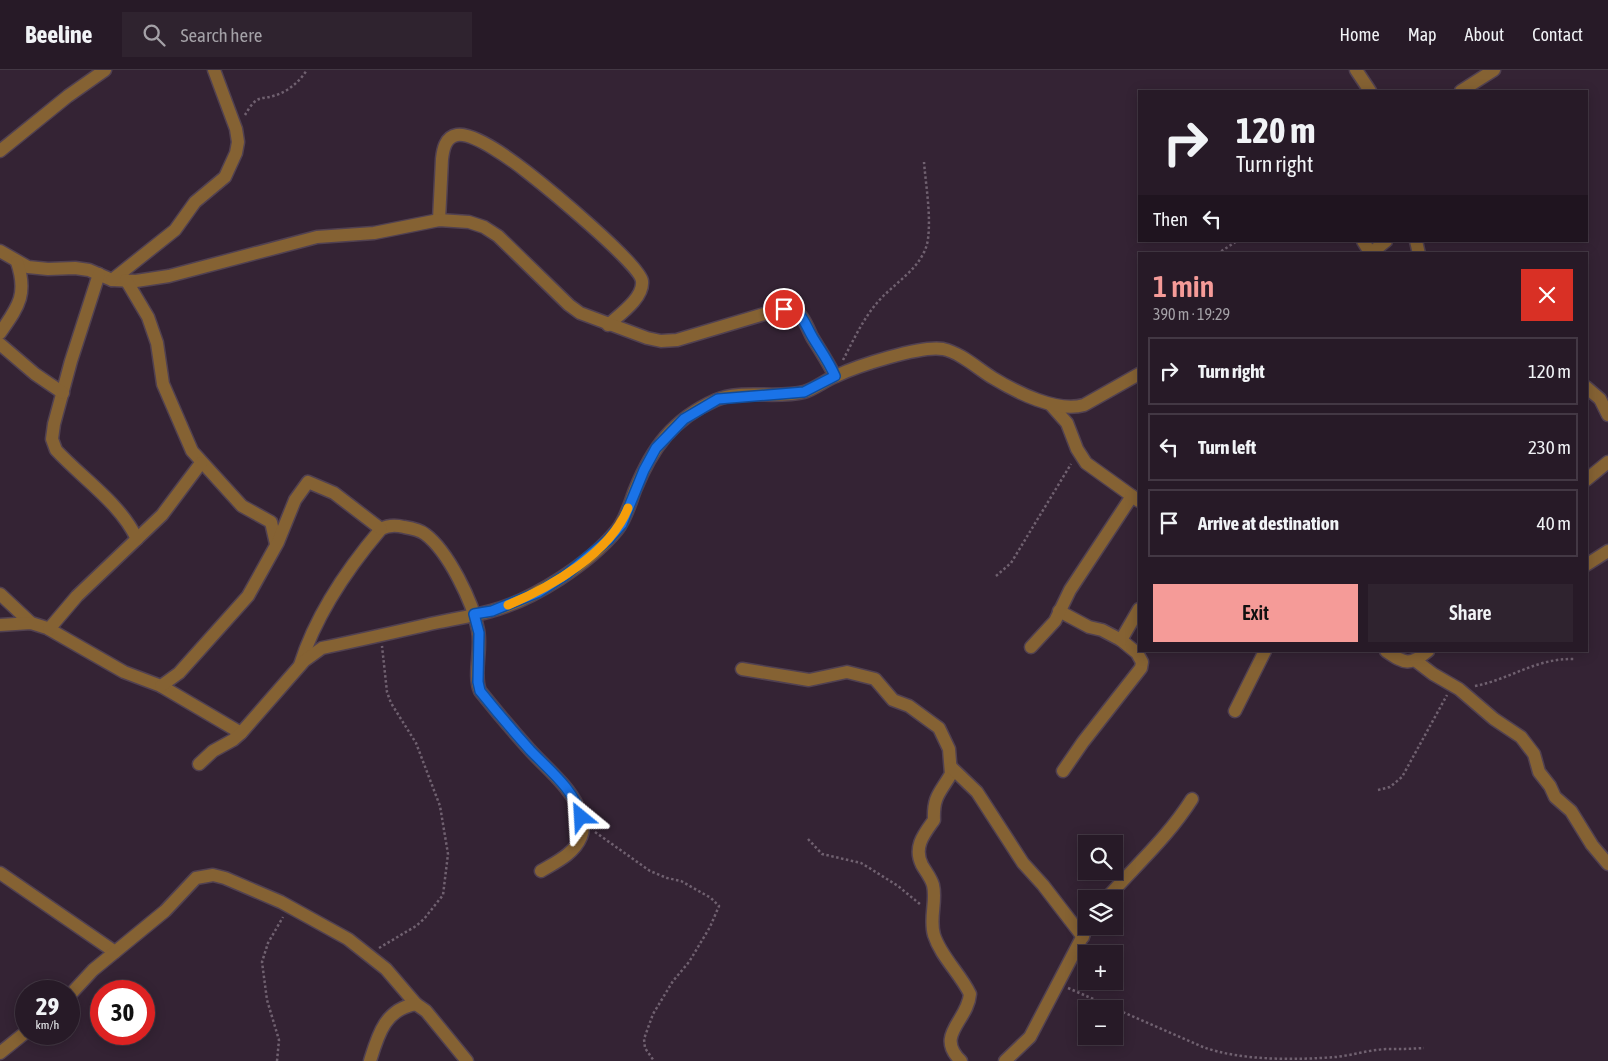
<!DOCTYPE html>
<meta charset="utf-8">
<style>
body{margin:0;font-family:"Asap Condensed",sans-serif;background:#2f232f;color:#f1f3f6;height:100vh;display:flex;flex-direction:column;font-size:19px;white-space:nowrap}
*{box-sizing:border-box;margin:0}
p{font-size:16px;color:#a4a1a7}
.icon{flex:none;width:28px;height:28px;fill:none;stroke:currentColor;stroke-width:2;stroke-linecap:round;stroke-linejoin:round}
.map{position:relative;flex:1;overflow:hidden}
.sheet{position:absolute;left:1138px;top:182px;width:450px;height:400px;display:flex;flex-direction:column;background:#271a27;border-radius:0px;box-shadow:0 2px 12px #0003,0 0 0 1px #433844}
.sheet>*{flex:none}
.banner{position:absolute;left:1138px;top:20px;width:450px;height:152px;border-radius:0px;box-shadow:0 2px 12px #0003,0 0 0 1px #433844;background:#271a27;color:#f1f3f6;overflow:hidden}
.tools{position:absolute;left:1078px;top:765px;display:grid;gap:10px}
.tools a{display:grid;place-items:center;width:45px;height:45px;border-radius:0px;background:#271a27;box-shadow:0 2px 12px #0003,0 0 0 1px #433844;font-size:25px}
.speed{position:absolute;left:15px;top:910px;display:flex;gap:10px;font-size:25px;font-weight:700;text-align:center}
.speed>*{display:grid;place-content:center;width:65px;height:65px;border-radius:50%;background:#271a27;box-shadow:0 2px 12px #0003,0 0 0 1px #433844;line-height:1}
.speed small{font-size:12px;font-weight:400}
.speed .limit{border:8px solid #d22;background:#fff;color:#111}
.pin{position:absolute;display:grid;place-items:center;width:42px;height:42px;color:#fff;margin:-21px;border:2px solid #fff;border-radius:50%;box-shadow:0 1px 5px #0007}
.me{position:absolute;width:55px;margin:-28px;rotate:333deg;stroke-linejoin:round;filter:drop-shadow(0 0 4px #0008)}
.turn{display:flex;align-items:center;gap:18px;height:105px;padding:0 15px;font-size:22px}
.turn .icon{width:65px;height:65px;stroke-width:2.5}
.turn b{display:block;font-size:35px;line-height:42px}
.then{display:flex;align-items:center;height:48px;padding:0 15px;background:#0003;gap:10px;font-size:19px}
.round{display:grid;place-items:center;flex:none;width:52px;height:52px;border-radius:0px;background:#2f232f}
.head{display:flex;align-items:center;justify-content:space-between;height:85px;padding:0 15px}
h1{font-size:30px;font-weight:600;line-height:38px;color:#f59b98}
.cta{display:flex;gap:10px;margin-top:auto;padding:10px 15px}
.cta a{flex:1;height:58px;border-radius:0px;background:#f59b98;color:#111;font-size:20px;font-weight:600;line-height:58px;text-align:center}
.cta a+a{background:#2f232f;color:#f1f3f6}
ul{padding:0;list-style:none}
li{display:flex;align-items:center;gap:15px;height:68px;margin:0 10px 8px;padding:0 5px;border:2px solid #433844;border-radius:0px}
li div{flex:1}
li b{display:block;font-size:19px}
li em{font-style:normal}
header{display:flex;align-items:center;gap:30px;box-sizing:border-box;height:70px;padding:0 25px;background:#271a27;border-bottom:1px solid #433844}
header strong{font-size:24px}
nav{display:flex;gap:28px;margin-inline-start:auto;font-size:18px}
.search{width:350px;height:45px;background:#2f232f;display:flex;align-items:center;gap:12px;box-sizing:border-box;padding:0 18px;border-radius:0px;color:#a4a1a7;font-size:19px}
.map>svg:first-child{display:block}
</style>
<header>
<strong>Beeline</strong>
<div class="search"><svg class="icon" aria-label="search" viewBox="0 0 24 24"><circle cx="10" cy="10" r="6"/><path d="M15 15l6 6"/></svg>Search here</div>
<nav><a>Home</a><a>Map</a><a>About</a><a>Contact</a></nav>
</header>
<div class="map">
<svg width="1608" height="991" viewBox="0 0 1608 991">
<rect width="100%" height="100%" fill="#342334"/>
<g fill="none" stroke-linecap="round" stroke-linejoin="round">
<defs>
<g id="minor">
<path d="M1356,0l14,21"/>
<path d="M1461,21l33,-21"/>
<path d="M0,81l68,-55 37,-26"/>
<path d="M439,150l3,-61c1,-9 3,-22 15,-24 17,-3 56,26 70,37 18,14 113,92 115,109 2,17 -23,34 -34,44"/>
<path d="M1363,171l8,13"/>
<path d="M1416,171l3,13"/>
<path d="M0,181l28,16 20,2 27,-1 14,2 23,10 24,1 33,-5 148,-39 57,-4 65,-13 30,2 15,5 14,9 71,69 11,8 67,25 14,3 16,-1 94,-28 10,-3 13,1c10,6 13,17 18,27 8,13 16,25 23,39"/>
<path d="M1370,184l16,-13"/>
<path d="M99,204l-28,87 -17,63 -2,15 4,11c27,29 64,53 81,89"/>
<path d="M112,210l63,-50 20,-28 30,-25 11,-24 2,-11 -2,-13 -22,-59"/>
<path d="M126,210l22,37 9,26 6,41 29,67 50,55 29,16 5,22"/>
<path d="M0,263c18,-26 28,-38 17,-71"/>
<path d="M0,274l35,30 28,19"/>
<path d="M1586,317l14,12 8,16"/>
<path d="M1051,335l16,18 10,26 9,14 53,38"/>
<path d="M1586,410l22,-18"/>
<path d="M1586,495l22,-14"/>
<path d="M0,524l31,29"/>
<path d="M1059,541l30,16 13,3 19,10 16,13 5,9 -1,6 -58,74 -20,29"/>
<path d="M0,555l31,-2 16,5 77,44 37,14 80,47"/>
<path d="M49,559l28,-33 85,-81 39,-52"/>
<path d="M1121,570l18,-31"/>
<path d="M1031,577l24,-26 15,-31 62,-94"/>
<path d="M1386,581c19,13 24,15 42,0"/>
<path d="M1416,591l17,13 26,15 35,30 27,18 13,17 5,18 11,14 5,11 16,14 21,34 16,19"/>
<path d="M300,595c16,-51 47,-96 81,-136 7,-4 15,-4 23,-2 6,1 16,3 21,7 23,17 48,68 53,96 4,19 -5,45 2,61 16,20 32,39 49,58 17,19 39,36 49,58 4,9 7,21 3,30 -7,17 -25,25 -40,34"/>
<path d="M742,599l67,11 38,-8 28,7 18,21 16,6 30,22 10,21 2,25c-11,19 -18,22 -17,46 -10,14 -21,27 -12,45 4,7 9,13 11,20 4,16 -4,33 1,50 7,22 26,38 36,59 -2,27 -36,41 -9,67"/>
<path d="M161,616l18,-13 69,-77 30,-54 17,-42 13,-18 26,11 47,36"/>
<path d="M1235,641l30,-60"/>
<path d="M199,694l14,-13 20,-11 8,-7 63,-72 18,-13c34,-7 69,-15 104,-23 21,-5 44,-8 65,-14 42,-11 98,-47 126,-81 9,-11 13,-27 18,-40 17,-42 38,-71 81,-90 25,-11 61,-1 88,-8 11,-3 21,-12 32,-16 21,-10 85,-31 107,-27 18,4 34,19 50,29 23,14 64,35 91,27l55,-31"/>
<path d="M952,698l25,24 46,71 20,22 40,52"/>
<path d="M0,803l115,79"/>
<path d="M1106,829c30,-34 62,-62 86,-100"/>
<path d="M69,926l24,-26 72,-59 31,-33 17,-3 12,3 56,24 67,37 38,30 30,35"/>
<path d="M0,983l26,-21"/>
<path d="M370,991c8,-26 15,-52 46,-57l10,7 41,50"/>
<path d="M1005,991l25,-24 58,-111"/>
</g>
</defs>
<!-- minor casing -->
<use href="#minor" stroke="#514151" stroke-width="15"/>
<!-- path -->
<g stroke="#706170" stroke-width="2.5" stroke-dasharray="2.5 2.5" stroke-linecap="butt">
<path d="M245,45c3,-5 7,-12 12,-15 5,-3 11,-2 16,-4 15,-4 26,-14 34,-26"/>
<path d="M1217,184l20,-13"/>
<path d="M843,290c10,-19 19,-39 33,-56 17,-21 48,-36 52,-65 3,-25 -2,-52 -4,-77"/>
<path d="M996,506l15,-13 60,-99"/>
<path d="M1475,616c36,-7 61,-28 99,-27"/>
<path d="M1378,720l12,-3 12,-10 45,-82"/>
<path d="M595,762l55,39 17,7 14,3 30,17 8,8 -9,21 -21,35 -16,19 -20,33 -9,25 1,9 9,13"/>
<path d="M808,769l14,15 39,9 10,6 27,17 23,19"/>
<path d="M379,878l37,-22 8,-7 19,-24 5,-41 -8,-48 -24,-63 -25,-40 -4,-11 -5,-46"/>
<path d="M1068,918l135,59c38,14 94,13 133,10 17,-2 33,-7 50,-8 13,0 25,0 38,-1"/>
<path d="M277,991l2,-21 -12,-40 -5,-38 6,-19 15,-26"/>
</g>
<!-- minor -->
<use href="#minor" stroke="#856233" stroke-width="12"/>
</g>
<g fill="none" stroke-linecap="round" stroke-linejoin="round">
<defs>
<path id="route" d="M581,747c-6,-27 -33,-48 -51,-67 -17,-19 -34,-39 -50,-59l-2,-9 1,-49 -5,-19 18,-3 47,-19 28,-18 41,-34 14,-16 22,-54 12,-22 28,-29 34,-20 86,-7 31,-16c-6,-14 -14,-25 -22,-38 -6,-10 -9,-20 -17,-28l-12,-1"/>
</defs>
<!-- route casing -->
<use href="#route" stroke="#114b97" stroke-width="12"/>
<!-- route -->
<use href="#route" stroke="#1a73e8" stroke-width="9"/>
<!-- slow -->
<path stroke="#f59e0b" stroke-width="9" d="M508,535c43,-18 102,-52 120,-97"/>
</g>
</svg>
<div class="tools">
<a><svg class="icon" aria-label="search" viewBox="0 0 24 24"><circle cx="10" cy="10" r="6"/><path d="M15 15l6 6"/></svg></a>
<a><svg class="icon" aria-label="layers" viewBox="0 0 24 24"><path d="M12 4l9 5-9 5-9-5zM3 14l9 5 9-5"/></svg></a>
<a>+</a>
<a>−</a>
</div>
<div class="speed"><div>29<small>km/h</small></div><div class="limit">30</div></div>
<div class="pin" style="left:784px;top:239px;background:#d93025"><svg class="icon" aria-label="arrive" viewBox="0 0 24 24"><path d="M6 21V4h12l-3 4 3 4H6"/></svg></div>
<svg class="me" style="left:581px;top:747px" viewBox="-20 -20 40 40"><path d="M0-17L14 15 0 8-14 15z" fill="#1a73e8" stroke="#fff" stroke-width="4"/></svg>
<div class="banner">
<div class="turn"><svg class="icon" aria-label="right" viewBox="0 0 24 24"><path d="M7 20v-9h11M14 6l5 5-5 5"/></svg><div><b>120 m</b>Turn right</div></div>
<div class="then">Then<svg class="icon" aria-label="left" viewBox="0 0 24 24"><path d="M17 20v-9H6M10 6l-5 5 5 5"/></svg></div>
</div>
<section class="sheet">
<div class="head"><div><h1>1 min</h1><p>390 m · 19:29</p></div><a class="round" style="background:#d93025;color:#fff"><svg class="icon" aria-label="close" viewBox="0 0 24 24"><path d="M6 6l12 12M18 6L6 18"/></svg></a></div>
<ul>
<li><svg class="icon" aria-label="right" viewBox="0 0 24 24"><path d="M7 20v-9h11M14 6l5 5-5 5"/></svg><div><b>Turn right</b></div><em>120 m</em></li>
<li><svg class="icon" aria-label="left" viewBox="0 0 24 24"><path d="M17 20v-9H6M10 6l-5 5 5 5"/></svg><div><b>Turn left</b></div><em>230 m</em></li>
<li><svg class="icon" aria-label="arrive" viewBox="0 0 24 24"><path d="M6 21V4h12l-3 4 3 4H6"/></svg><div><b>Arrive at destination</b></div><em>40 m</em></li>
</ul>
<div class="cta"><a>Exit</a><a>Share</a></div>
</section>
</div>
